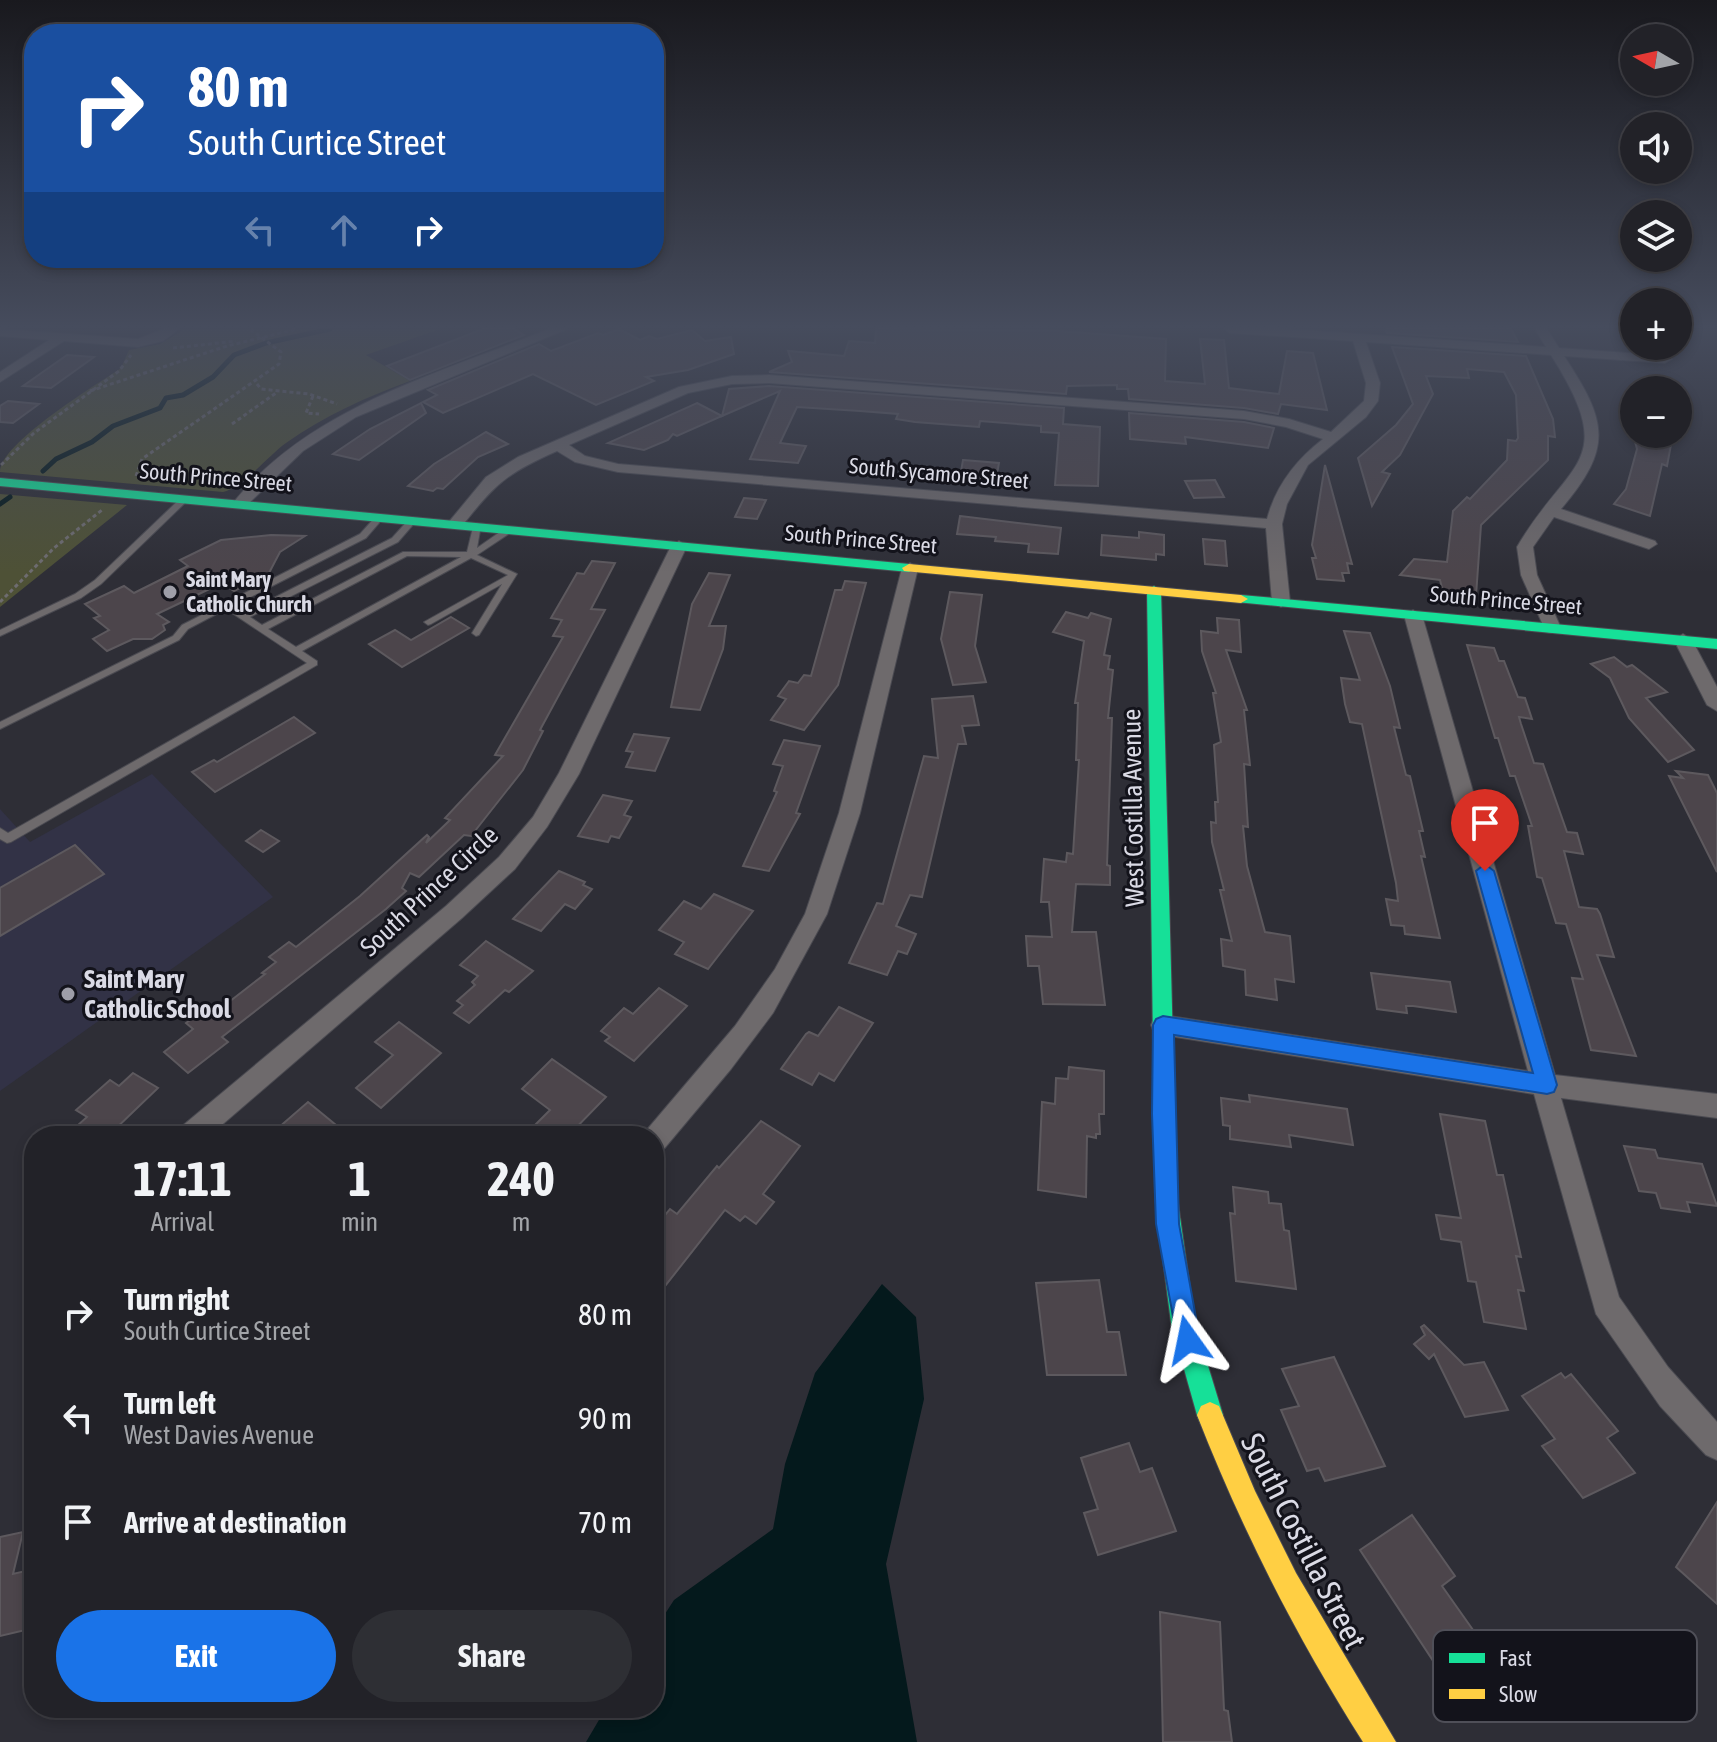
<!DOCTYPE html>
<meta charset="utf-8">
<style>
body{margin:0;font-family:"Asap Condensed",sans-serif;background:#2e2f34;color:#f1f3f6;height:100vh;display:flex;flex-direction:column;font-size:30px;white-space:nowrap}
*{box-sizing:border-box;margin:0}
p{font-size:26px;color:#a2a4a8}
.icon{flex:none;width:44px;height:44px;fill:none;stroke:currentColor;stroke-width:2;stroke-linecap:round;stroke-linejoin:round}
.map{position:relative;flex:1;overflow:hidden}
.side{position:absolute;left:24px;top:1126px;width:640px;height:592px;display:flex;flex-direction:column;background:#222228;border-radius:32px;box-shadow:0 4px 12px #0003,0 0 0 2px #3f3f45}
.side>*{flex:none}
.banner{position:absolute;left:24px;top:24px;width:640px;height:244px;border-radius:32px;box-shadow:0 4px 12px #0003,0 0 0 2px #3f3f45;background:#1a4fa0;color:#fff;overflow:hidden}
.needle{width:52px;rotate:279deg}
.fabs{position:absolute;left:1620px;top:24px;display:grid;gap:16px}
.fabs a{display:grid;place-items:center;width:72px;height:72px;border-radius:50%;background:#222228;box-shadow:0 4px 12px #0003,0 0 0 2px #3f3f45;font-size:40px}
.pin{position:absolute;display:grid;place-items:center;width:68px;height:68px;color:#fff;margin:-82px -34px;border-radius:50% 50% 50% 0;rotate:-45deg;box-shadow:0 0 8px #0007}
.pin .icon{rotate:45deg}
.me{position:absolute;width:88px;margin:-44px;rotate:348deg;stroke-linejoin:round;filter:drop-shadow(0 0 6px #0008)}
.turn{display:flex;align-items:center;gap:28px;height:168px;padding:0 32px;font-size:36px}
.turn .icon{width:104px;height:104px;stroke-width:2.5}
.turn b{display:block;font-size:56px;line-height:68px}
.lanes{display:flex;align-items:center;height:76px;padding:0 32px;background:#0003;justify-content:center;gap:40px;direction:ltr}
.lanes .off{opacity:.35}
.eta{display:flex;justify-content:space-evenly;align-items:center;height:136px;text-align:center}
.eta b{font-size:48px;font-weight:700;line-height:56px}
.button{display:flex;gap:16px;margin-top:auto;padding:16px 32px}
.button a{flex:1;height:92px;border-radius:48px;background:#1a73e8;color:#fff;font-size:32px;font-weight:700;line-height:92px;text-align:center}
.button a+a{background:#2e2f34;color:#f1f3f6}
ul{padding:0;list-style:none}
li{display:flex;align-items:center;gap:24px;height:104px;padding:0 32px}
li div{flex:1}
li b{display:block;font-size:30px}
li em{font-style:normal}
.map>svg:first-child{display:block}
</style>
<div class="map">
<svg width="1717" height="1742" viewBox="0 0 1717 1742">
<rect width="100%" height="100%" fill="#2e2e36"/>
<!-- built -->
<path fill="#323246" d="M152,774l121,123 -273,194v-282l30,33z"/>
<!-- green -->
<g fill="#4e5136">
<path d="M185,329h255l-74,26 44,26c-44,16 -86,35 -124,62 -17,12 -45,46 -63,49l-223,-20c0,-29 96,-87 121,-104l8,-18 31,-6z"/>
<path d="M0,494l127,11 -127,102z"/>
</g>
<!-- water -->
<path fill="#04191c" d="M882,1284l34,33 8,82 -38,165 31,178h-331l20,-34h48v-77l20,-31 99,-71 12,-65 30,-91z"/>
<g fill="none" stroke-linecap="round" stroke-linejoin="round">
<!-- stream -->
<g stroke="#04191c" stroke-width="5">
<path d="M43,471l13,-12 36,-17 21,-16 47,-18 6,-10 17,-3 30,-18 21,-22 32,-12 64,-14"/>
<path d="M0,504l10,-7"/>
</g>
</g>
<!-- building -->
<g fill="#4c454b" stroke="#5d595e" stroke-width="2">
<path d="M483,329h31l10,6 -114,45 -23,-14z"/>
<path d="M619,329l21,11 9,-4 8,3 35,-9 13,11 26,-4 3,17 -46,16 -42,7 8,4 -58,24 -63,-31 -90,39 -20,-11 14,-7 -9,-5 111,-46 12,7 47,-18 5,2z"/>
<path d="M876,329l182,2 108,8 -1,42 40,3 -5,-45 24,1 5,48 50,6 8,-43 26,2 14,57 -46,-6 -3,10 -34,-6 -115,-9 -1,-10h-11v-4l-50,1 -1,8 -297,-22 23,-10 -4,-11 56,5 5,-15 26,2z"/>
<path d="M1386,329h125l7,13 -131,-9z"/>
<path d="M1392,347l134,9 27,63 2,18 -7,-1v24l-67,65 -5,71 -33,-4 -3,-12 -40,-5 14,-16 33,3 6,-51 14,-14 3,2 37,-39 1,-20 8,1 2,-3 -2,-43 -12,-23 -37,-3 2,9 -43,-2 7,18 -33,61 -18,17 8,2 -18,32 -14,-48 38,-33 17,-21z"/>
<path d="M67,355l27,2 -43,31 -28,-2z"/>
<path d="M769,386l295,22 -1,16 37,3 -2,59 -43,-1 4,-52 -18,-1v-6l-61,-5 -1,6 -64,-5 -19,-3 2,-5 -38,-3 -63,-4 -17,36 26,3 -8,17 -48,-4 30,-68 -58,25 7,-27z"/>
<path d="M8,401l31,3 -26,19 -13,-1v-16z"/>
<path d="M421,403l5,10 -67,47 -26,-6 37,-25z"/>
<path d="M697,403l25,13 -45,20 -4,-2 -5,6 -24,10 -36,-7z"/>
<path d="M1129,413l115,9 30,6 -6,20 -83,-11 1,7 -56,-5z"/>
<path d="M486,432l22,12 -30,13 -35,32 -6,-1 -4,3 -25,-5 26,-22z"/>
<path d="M1633,434h40l-6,32 -5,-2 -12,52 -36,-12 12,-15 11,-40z"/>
<path d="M963,460l36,3 -3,17 -36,-3z"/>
<path d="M1325,465l27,99 -5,-1 2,10h-7l2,8 -27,-2 -5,-21h4l-4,-13z"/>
<path d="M1215,480l9,17 -30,1 -9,-17z"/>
<path d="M744,498l22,2 -9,19 -22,-2z"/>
<path d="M960,516l101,12 -3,26 -30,-2 1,-8 -34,-3 1,-4 -39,-3z"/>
<path d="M1139,532l25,3v20l-8,-1v6l-55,-5 1,-20 37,3z"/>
<path d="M271,535l34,1 -25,16 -11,21 -35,18 -12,-8 -65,31 12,8 -6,3 2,5 -13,9h-19l-26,12 -14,-12 16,-9 -15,-12 6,-2 -15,-12 39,-18 10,7 54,-27 -8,-6 41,-20z"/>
<path d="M1203,539l22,2 2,25 -22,-2z"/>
<path d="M592,561l23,2 -24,46 14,1 -65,120 3,1 -20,39 -52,66 -7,-1 -45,42 -9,-4 -8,15 4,3 -20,18 -164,128 6,5 -40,31 -24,-21 29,-23 -7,-6 23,-17 7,6 49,-38 -3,-1 14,-11 -7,-5 20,-15 7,5 64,-51 67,-61 2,2 -3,6 24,-23 -5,-2 58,-62 -8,-1 68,-118 -10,-1 9,-16 -11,-2 26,-45 7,1z"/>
<path d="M709,573l21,2 -21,51h17l-3,23 -23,61 -29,-3 21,-103z"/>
<path d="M845,581l21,2 -28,102 -34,45 -33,-10 15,-21 -8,-3 11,-15 9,2 6,-8 7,1 24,-86h7z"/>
<path d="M950,592l32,3 -7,51 11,36 -33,3 -12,-46z"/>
<path d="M1066,612l22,6 3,-5 20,6 -7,36 6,1 -2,13 5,1 -5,48h4l-5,147 3,1v19l-34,-1 -4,48h24l9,73 -62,-1 -4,-38h-11l-2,-30 26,1 -3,-35h-8l3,-43 22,3 1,-9 6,1 6,-94h-3l2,-57h-3l9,-62 -31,-9z"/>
<path d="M451,617l18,11 -67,39 -33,-23 26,-14 16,10z"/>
<path d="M1217,618l22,2 2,32 -15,-2 21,60h-3l6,55 -6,-1 4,63 -5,-1 4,40 18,66 25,4 4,46 -19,-3 2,21 -31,-5 -1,-25 -22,-4 -2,-27 11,2 -12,-51h4l-12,-48 -1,-20 5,1 -1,-21h3l-4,-57 7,-3 -8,-49h3l-14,-42 -1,-20 17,2z"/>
<path d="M1344,631l26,2 20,53 10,42 -6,-1 12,48 4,1 13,55h-4l6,26 -4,-1 19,82 -35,-4 -1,-8 -13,-1 -5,-26 12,2 -2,-18 -34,-159 -12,-2 -5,-18 -4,-26 19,2z"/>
<path d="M1467,645l27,3 5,13h5l14,36 7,1 7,21 -13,-2 2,7 13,39 9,1 24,68 10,1 6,21 -19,-3 15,56 18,2 3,5 14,43 -17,-2 39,101 -45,-6 -19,-72 11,1 -17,-55 -10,-1 -14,-45 -5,-1 -9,-51h4l-17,-50h-5l-12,-38h-3z"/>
<path d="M1614,657l13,10 5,-2 35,27 -21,6 48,52 -26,12 -39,-44 -19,-40 -19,-14z"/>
<path d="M973,696l6,29 -17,1 4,18h-8l-36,153 -12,-2 -14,31 20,8 -9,20 -9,-3 -11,24 -38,-12 28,-60 6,1 41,-148 14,2 -6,-59z"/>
<path d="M294,717l21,16 -100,59 -23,-20 22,-12 3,2z"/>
<path d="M634,734l35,4 -14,33 -29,-4 7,-15 -7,-1z"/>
<path d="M784,740l36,6 -24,67 4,1 -31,57 -26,-5 34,-74 -3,-1 9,-25 -10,-2z"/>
<path d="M1676,771l32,4 9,18v79l-48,-96 14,2z"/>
<path d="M603,795l29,6 -8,14 7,2 -12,21 -8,-2 -3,6 -30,-6z"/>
<path d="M261,830l18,11 -16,11 -17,-11z"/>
<path d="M75,845l29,29 -104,62v-48z"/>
<path d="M559,871l26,11 -2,3 9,4 -17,20 -10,-5 -24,27 -28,-12z"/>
<path d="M714,894l39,17 -45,58 -33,-15 9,-12 -25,-12 25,-29 17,8z"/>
<path d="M486,941l47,30 -24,21 -4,-2 -36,33 -15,-10 9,-8 -6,-4 18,-16 -3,-3 6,-6 -18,-11z"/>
<path d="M1371,973l79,9 6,30 -43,-6h-7l1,7 -30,-4z"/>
<path d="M659,988l28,18 -53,55 -29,-20 5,-4 -9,-6 23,-23 9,6z"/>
<path d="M839,1007l34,16 -39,58 -15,-8 -7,12 -31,-16 25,-35 3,-2 9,4z"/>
<path d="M399,1022l42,31 -60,55 -25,-20 37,-33 -18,-13z"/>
<path d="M552,1059l54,38 -38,39h-44l26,-26 -28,-21z"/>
<path d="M1069,1067l35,4v43h-5l1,20h-4v4l-9,-2 -1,61 -48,-7 4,-88 13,2 1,-26 12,1z"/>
<path d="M133,1073l25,15 -50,48h-42l21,-19 -11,-7 34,-30 9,6z"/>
<path d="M1249,1095l98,14 6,36 -64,-10 2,12 -61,-8v-13l-7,-1 -2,-27 29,4z"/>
<path d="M308,1102l34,28 -72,5z"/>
<path d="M1440,1114l45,7 12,54h6l18,82 -5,-1 8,35 -6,-1 8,39 -42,-7 -8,-40 -8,-1 -7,-39 -20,-3 -5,-24 25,3z"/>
<path d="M761,1121l39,25 -37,48 11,8 -18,22 -11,-8 -5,5 -15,-11 -71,90v-72l16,-19 7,5 40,-48 2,2z"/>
<path d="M1624,1146l31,4 3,8 44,6 15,42 -30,-4 3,10 -29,-4 -5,-15 -17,-2z"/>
<path d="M1233,1187l35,5 1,11 12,1 3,26 5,1 7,58 -60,-8 -6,-68 5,1z"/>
<path d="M1099,1280l8,52h12l7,43h-79l-11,-92z"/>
<path d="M1424,1325l40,40 20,-3 24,48 -43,7 -31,-63 -5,5 -15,-15 11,-9 -4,-8z"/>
<path d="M1334,1357l51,109 -60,15 -6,-13 -12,3 -26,-61 18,-4 -17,-37z"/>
<path d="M1561,1373l4,5 6,-4 47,57 -11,7 28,35 -52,25 -41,-52 13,-7 -33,-43z"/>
<path d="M1129,1443l11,29 12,-4 24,63 -78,24 -14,-42 14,-4 -17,-51z"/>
<path d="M1717,1502v102l-41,-37z"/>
<path d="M1412,1515l43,61 -13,10 48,68 -41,31 -89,-135z"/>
<path d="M23,1532l-10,42 21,-5v59l-34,8v-99z"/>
<path d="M1160,1612l60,10 4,88 4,1 4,31h-69z"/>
</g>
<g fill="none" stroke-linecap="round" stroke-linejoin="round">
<defs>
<g id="lane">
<path d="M183,496l7,2 -89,86 -20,14 -81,38v-6l75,-36 20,-14z"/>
<path d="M378,514l7,2 -19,22 -133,68 11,7 148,-75 19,-21 7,2 -20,23 -148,75 12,8 141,-73h64l7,-29 7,2 -4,23 30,-21h6v4l-36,24 40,19 -38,61 -3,1 -4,-3 30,-49 -71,40 -3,1 -4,-3 84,-47 -37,-17 -169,93 15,10v4l-306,177 -4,1 -7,-4v-11l8,5 299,-170 -81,-54 -38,20 -9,11 -179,89v-7l173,-86 9,-11 178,-91zM407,556l54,1 -165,90 -28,-18z"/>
</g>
<g id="street">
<path d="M0,329l138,10 26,-10h15l-16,12 -25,6 -74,-6 -64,41v-10l49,-32 -49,-4z"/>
<path d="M549,329h18l-211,88 -53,34 -57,55 -5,2 -8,-5c78,-97 206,-129 316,-174z"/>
<path d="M1224,329h64l258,18 -11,-18h12l12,19 111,8 2,3 -7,4 -101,-7c43,65 50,91 -3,153l94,32 2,3 -8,5 -6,-2 -89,-30 -21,30 4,28 24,53 -9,5 -6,-1 -25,-57 -4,-28c51,-88 104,-82 34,-192l-185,-13 14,41 -2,18 -12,16 -58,48 -21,39 -5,20 8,78 -9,5 -9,-5 -6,-74 -648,-56 -43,-10 -18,-11c-50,22 -62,33 -95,75l-6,2 -8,-5 38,-46 32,-20 161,-70 53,-11 37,-1 475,36 45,8 42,13 33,-31 2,-18 -13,-42 -123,-8zM769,383l475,36 42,8 37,12c-27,21 -47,46 -56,80l-649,-55 -33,-8 -16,-11 119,-52 44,-9z"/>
<path d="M679,541l8,5 -108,228 -32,53 -32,42 -53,49 -253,218h-32l4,-9 265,-221 53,-49 34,-40 26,-44 112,-227z"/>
<path d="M910,563l8,5 -58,245 -33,101 -54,99 -42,56 -68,81 -9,3v-17h-11l2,-4 90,-106 40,-57 30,-55 34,-101 63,-245z"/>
<path d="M1413,610l9,5 133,460 162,19v24l-156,-20 58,199 49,70 49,55v38l-11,-5 -46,-49 -64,-92 -62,-220 -371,-59 -9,-3 -3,-7 3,-7 9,-3 365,56 -124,-456z"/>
<path d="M1683,634l9,6 25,47v24l-10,-6 -33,-65z"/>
</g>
<g id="fast">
<path d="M0,478l909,86 7,4 -7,4 -909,-86z"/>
<path d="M1154,586l7,4 16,606 18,127 28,92 -4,9 -9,4 -9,-4 -4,-9 -26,-92 -16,-127 -8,-606z"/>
<path d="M1241,595l476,44v10l-481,-47v-6z"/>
</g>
<g id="slow">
<path d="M909,564l332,31 7,4 -7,4 -337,-32 -2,-3z"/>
<path d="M1210,1402l9,4 36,85 41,82 100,169h-33c-66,-104 -121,-212 -166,-327l4,-9z"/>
</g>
</defs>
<!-- lane casing -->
<use href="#lane" stroke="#4a4a51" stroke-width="2"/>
<!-- street casing -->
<use href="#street" stroke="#4a4a51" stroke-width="2"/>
<!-- fast casing -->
<use href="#fast" stroke="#4a4a51" stroke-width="2"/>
<!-- slow casing -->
<use href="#slow" stroke="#4a4a51" stroke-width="2"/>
<!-- path -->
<g stroke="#6e6c70" stroke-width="3" stroke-dasharray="4 3" stroke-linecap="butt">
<path d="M173,348l63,-7"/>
<path d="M257,384l4,5 48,5 28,10"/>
<path d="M90,391l137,-45 70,-17"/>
<path d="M313,396l-7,17 13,1"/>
<path d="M232,424l44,-31"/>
<path d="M1,465l33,-32 85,-62 12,-16"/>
<path d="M136,476l6,-17 137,-95 2,-12 -31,-23"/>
<path d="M0,602l54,-54 48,-38"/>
</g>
<!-- lane -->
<use href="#lane" fill="#6e6a6c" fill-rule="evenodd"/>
<!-- street -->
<use href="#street" fill="#6e6a6c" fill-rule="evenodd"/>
<!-- fast -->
<use href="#fast" fill="#16e098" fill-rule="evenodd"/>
<!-- slow -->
<use href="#slow" fill="#ffcf43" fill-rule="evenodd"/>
</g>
<!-- sky -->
<linearGradient id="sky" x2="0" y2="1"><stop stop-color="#19191e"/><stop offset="0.57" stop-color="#464c5d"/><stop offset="1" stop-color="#464c5d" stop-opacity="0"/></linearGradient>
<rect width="1717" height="573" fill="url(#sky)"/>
<!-- route -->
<path fill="#1a73e8" stroke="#114b97" stroke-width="2" d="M1485,864l9,7 63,214 -3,7 -7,2 -373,-59 5,189 21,116 -3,9 -9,3 -9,-3 -23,-125 -4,-110 1,-89 3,-6 7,-3 370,57 -57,-202z"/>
<!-- markers -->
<g fill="#9e9ea8" stroke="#13131b" stroke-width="3">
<circle cx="170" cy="592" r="8"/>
<circle cx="68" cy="994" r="8"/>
</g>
<g text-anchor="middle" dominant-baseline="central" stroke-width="6" stroke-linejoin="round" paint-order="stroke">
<!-- far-street labels -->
<g font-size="22" fill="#dadae5" stroke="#13131b">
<text transform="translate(939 473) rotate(5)">South Sycamore Street</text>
<text transform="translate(216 477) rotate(5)">South Prince Street</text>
<text transform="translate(861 539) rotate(5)">South Prince Street</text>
<text transform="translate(1506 600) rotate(5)">South Prince Street</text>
</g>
<!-- far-poi labels -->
<g font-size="22" font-weight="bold" fill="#dadae5" stroke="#13131b" text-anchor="start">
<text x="186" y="579">Saint Mary<tspan x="186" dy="25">Catholic Church</tspan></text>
</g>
<!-- street labels -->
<g font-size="26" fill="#dadae5" stroke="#13131b">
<text transform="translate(1133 808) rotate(-91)">West Costilla Avenue</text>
<text transform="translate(429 891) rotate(-43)">South Prince Circle</text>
</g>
<!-- poi labels -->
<g font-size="26" font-weight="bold" fill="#dadae5" stroke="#13131b" text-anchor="start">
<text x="84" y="979">Saint Mary<tspan x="84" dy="30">Catholic School</tspan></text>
</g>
<!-- near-street labels -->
<g font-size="32" fill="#dadae5" stroke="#13131b">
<text transform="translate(1304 1541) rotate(63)">South Costilla Street</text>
</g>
</g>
<!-- legend -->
<rect x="1433" y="1630" width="264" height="92" rx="12" fill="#13131b" stroke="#4f4f58" stroke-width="2"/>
<rect x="1449" y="1653" width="36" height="10" fill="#16e098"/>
<rect x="1449" y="1689" width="36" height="10" fill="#ffcf43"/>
<g font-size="22" fill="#dadae5">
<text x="1499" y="1666">Fast</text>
<text x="1499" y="1702">Slow</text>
</g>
</svg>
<div class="fabs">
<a><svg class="needle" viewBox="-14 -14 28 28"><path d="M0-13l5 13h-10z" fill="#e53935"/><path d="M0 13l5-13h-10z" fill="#a2a4a8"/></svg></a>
<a><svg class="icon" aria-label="sound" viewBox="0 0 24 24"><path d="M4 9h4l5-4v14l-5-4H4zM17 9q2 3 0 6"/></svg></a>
<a><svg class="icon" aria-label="layers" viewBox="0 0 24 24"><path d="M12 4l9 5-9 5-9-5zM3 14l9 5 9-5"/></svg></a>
<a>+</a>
<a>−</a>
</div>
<div class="pin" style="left:1485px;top:871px;background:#d93025"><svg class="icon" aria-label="arrive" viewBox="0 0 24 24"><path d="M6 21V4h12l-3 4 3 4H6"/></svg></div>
<svg class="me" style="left:1188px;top:1340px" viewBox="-20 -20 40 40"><path d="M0-17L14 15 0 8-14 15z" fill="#1a73e8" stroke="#fff" stroke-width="4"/></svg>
<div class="banner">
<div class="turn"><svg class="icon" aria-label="right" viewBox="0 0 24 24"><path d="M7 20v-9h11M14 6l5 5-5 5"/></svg><div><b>80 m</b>South Curtice Street</div></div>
<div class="lanes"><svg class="icon off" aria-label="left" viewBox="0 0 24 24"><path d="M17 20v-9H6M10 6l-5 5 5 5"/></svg><svg class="icon off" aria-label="ahead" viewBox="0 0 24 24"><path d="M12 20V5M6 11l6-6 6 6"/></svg><svg class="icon" aria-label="right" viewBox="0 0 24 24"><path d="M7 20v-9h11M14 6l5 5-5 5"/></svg></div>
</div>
<section class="side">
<div class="eta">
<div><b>17:11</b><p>Arrival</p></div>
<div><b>1</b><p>min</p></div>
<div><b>240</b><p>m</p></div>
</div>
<ul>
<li><svg class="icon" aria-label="right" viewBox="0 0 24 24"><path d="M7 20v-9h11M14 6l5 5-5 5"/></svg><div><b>Turn right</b><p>South Curtice Street</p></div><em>80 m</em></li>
<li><svg class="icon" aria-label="left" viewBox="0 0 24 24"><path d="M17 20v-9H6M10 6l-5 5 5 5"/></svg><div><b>Turn left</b><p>West Davies Avenue</p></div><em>90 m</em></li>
<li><svg class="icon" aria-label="arrive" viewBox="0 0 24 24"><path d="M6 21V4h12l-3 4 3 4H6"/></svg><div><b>Arrive at destination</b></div><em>70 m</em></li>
</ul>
<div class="button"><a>Exit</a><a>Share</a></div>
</section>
</div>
